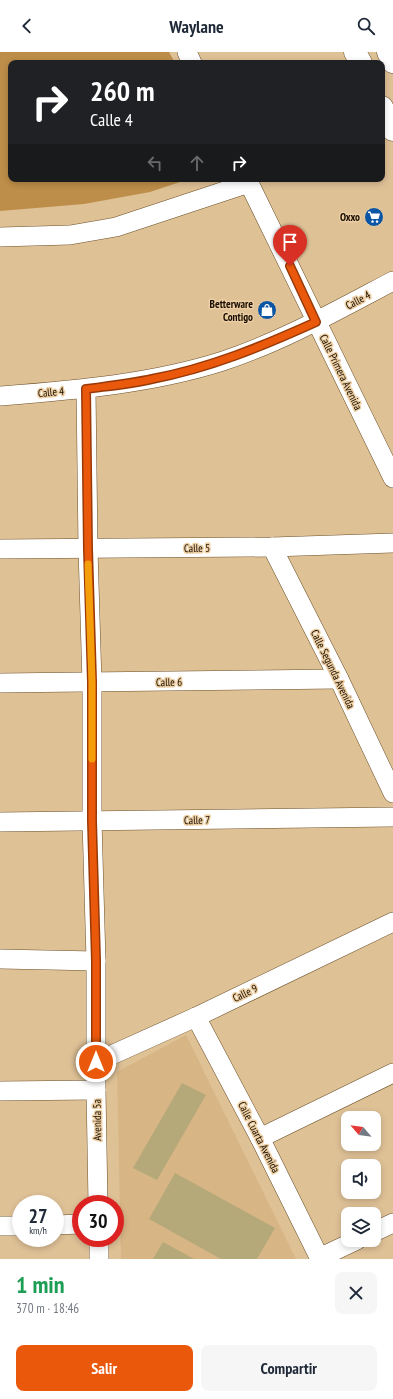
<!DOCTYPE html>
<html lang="es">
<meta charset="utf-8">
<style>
body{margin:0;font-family:"PT Sans Narrow",sans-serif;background:#f6f6f7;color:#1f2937;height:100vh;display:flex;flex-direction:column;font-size:15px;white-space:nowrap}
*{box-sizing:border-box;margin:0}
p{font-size:13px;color:#747a83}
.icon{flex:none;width:22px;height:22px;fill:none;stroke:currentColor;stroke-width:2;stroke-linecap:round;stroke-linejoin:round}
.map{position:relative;height:1207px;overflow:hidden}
.side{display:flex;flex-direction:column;background:#fff;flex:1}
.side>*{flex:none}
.guide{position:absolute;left:8px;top:8px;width:377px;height:122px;border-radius:8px;box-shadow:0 2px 6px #0003;background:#202124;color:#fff;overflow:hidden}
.needle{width:26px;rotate:298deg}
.tools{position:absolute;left:341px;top:1059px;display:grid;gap:8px}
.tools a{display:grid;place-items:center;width:40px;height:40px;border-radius:8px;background:#fff;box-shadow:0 2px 6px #0003;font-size:20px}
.speed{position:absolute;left:12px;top:1143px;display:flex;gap:8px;font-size:20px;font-weight:700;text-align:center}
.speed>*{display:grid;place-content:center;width:52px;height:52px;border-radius:50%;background:#fff;box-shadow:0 2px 6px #0003;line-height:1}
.speed small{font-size:10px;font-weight:400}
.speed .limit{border:6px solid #d22;background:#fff;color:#111}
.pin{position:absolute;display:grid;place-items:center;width:34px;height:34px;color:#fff;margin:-41px -17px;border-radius:50% 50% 50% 0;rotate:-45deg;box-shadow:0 0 4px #0007}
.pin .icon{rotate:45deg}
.me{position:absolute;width:44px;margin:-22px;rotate:0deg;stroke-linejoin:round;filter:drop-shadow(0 0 3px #0008)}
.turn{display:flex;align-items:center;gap:14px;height:84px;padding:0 16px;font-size:18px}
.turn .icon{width:52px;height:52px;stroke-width:2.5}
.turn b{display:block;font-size:28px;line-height:34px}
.lanes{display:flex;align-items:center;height:38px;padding:0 16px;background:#0003;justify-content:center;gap:20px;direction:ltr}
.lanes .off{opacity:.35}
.round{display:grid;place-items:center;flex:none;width:42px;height:42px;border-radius:8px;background:#f6f6f7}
.overview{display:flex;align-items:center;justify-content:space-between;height:68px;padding:0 16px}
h1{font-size:24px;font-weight:700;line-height:30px;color:#1e9e55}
.action{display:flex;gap:8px;margin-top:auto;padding:8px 16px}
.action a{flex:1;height:46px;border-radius:8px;background:#ea580c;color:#fff;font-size:16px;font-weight:700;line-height:46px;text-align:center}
.action a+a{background:#f6f6f7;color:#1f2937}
header{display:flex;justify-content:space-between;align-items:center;height:52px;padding:0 16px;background:#fff;font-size:18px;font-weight:700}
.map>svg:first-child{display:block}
</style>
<header><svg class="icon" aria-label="back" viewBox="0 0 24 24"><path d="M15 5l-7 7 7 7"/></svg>Waylane<svg class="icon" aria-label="search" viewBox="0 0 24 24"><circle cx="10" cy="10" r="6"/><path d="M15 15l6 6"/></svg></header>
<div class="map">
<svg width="393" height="1207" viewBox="0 0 393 1207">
<rect width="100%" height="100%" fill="#dfc196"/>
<!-- built -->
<path fill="#d8b585" d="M186,983l110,224h-175l-4,-187z"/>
<!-- green -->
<path fill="#bd8e49" d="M0,0h169l6,11h-164v116h178l-39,13 -66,12 -84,7z"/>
<!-- building -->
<g fill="#b5a97a">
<path d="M182,1031l24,12 -49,85 -24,-12z"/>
<path d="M175,1121l100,55 -18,31h-36l-72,-40z"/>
<path d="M163,1190l31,17h-41z"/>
</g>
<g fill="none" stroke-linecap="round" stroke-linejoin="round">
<defs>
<g id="minor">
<path d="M187,0l5,11"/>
<path d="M247,127l146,299"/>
<path d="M0,185l70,-2 46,-8 133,-44"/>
<path d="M86,337l2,160 4,134v138l4,140v129l2,114"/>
<path d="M0,344c75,-6 151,-12 223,-35 60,-20 115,-51 170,-80"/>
<path d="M272,495l67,132 54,114"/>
<path d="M0,497l272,-2 121,-4"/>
<path d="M0,631l339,-4"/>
<path d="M0,770l393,-5"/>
<path d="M0,907l96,2"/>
<path d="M196,965l64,121 60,121"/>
<path d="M96,1010l100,-45 197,-95"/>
<path d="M0,1039l96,-1"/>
<path d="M260,1086l133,-65"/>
<path d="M55,1173l26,-1"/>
<path d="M0,1174h21"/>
<path d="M374,1180l19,-9"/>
<path d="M99,1186v21"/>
<path d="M319,1206l38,-18"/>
</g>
<g id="secondary">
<path d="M355,0l6,11"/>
<path d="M388,0l5,10"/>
<path d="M382,55l11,23"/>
</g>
</defs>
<!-- minor casing -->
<use href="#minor" stroke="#6b5029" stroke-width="20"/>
<!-- secondary casing -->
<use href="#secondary" stroke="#6b5029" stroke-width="23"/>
<!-- minor -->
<use href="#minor" stroke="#fff" stroke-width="19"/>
<!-- secondary -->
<use href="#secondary" stroke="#fff" stroke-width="22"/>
</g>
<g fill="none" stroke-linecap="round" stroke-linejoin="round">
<defs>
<path id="route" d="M96,1010v-101l-4,-140v-139l-4,-133 -2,-160c22,-3 44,-5 66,-10 58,-11 111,-33 164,-57l-26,-56"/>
</defs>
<!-- route casing -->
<use href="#route" stroke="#983908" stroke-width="10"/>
<!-- route -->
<use href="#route" stroke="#ea580c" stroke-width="7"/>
<!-- slow -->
<path stroke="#f59e0b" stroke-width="7" d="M88,512l4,118v77"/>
</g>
<!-- icons -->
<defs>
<symbol id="supermarket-disc" viewBox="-11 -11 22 22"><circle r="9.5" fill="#0c55a4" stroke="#edcea3"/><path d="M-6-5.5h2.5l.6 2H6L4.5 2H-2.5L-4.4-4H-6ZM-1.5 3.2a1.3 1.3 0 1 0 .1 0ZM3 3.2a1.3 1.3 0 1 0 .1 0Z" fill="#fff"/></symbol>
<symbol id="shop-disc" viewBox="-11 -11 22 22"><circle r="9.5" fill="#0c55a4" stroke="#edcea3"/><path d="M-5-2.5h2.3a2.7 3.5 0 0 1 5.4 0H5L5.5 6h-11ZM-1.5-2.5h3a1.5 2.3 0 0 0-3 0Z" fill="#fff"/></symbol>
</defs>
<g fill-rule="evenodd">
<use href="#supermarket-disc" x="363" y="154" width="22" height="22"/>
<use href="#shop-disc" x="256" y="247" width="22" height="22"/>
</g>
<g text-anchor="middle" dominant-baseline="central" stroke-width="3" stroke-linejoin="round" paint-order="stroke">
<!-- poi labels -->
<g font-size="11" font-weight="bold" fill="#180e01" stroke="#edcea3" text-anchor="end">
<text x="360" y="165">Oxxo</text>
<text x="253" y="252">Betterware<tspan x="253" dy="13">Contigo</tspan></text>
</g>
<!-- street labels -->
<g font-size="11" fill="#180e01" stroke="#edcea3">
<text transform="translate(358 248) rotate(-28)">Calle 4</text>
<text transform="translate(341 320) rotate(64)">Calle Primera Avenida</text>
<text transform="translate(51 340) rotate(-5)">Calle 4</text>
<text transform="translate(197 496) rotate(-1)">Calle 5</text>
<text transform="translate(333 617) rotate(64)">Calle Segunda Avenida</text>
<text transform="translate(169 630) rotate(-1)">Calle 6</text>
<text transform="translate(197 768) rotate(-1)">Calle 7</text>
<text transform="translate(245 941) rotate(-26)">Calle 9</text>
<text transform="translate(97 1068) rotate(-91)">Avenida 5a</text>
<text transform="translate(259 1085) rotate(63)">Calle Cuarta Avenida</text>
</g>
</g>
</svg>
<div class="tools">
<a><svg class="needle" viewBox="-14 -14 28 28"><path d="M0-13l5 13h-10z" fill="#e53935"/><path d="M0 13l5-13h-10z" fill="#747a83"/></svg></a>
<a><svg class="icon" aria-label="sound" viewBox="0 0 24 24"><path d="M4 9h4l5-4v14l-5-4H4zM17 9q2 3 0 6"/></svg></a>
<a><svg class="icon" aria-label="layers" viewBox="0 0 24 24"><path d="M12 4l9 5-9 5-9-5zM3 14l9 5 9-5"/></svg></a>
</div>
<div class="speed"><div>27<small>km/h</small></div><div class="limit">30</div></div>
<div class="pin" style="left:290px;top:214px;background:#d93025"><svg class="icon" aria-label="arrive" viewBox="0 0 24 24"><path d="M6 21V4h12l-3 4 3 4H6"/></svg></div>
<svg class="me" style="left:96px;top:1010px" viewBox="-20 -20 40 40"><circle r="17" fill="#ea580c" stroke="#fff" stroke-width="3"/><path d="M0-11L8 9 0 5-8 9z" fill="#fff"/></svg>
<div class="guide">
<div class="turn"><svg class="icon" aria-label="right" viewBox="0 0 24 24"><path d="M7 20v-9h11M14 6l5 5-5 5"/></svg><div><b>260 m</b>Calle 4</div></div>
<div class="lanes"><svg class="icon off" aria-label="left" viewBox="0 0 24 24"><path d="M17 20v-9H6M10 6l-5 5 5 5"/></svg><svg class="icon off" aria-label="ahead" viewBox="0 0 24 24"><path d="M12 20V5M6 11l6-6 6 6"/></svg><svg class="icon" aria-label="right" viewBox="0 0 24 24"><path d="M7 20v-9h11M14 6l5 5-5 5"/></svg></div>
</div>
</div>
<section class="side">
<div class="overview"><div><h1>1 min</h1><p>370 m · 18:46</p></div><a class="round"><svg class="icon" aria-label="close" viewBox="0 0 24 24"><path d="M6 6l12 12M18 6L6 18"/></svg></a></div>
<div class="action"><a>Salir</a><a>Compartir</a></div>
</section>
